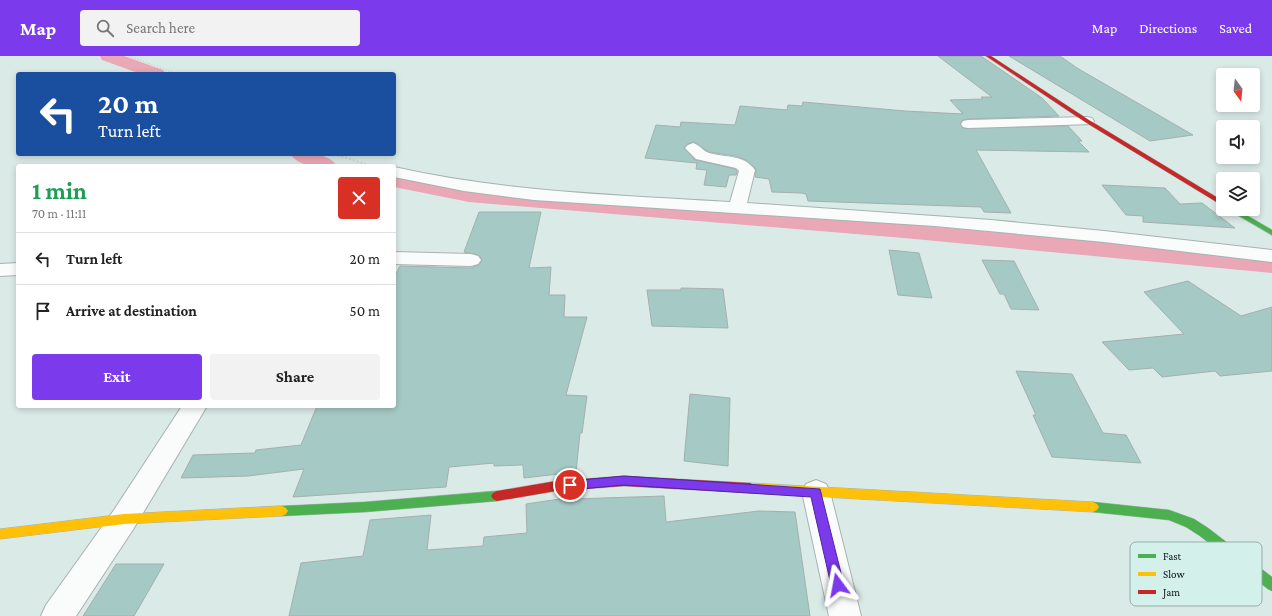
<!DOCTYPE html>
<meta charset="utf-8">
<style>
body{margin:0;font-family:"Crimson Pro",serif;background:#f2f2f2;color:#222;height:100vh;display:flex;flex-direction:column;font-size:15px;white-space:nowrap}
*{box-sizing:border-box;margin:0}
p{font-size:13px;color:#767676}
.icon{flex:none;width:22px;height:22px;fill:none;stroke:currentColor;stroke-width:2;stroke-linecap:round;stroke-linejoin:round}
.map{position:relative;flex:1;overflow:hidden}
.details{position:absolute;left:16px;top:108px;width:380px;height:244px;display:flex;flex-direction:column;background:#fff;border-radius:4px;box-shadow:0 2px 6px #0003}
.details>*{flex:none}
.banner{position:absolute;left:16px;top:16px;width:380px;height:84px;border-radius:4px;box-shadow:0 2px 6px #0003;background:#1a4fa0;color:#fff;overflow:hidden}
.needle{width:26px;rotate:165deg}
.buttons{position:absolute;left:1216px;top:12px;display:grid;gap:8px}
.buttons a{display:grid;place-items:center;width:44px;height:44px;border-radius:4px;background:#fff;box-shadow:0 2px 6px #0003;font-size:20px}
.pin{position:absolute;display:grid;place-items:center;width:34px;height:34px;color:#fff;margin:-17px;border:2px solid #fff;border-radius:50%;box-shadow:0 1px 4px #0007}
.me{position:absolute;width:44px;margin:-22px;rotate:347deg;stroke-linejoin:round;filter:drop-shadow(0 0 3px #0008)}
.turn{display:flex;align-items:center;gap:14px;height:84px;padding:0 16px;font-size:18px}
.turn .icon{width:52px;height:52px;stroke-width:2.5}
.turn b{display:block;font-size:28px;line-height:34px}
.round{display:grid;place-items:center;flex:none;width:42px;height:42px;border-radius:4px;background:#f2f2f2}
.summary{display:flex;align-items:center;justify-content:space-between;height:68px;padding:0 16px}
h1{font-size:24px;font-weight:700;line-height:30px;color:#1e9e55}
.button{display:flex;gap:8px;margin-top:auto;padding:8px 16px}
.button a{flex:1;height:46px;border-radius:4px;background:#7c3aed;color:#fff;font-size:16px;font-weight:700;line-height:46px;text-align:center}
.button a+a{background:#f2f2f2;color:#222}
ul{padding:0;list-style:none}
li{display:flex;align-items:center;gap:12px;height:52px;padding:0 16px;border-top:1px solid #e0e0e0}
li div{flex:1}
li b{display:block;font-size:15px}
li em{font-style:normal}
header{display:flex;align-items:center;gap:24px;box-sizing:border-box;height:56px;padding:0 20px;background:#7c3aed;color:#fff}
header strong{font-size:19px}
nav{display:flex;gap:22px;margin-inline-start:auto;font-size:14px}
.search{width:280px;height:36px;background:#f2f2f2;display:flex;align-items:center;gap:10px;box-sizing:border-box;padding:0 14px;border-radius:4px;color:#767676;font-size:15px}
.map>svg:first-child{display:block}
</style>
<header>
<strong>Map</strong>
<div class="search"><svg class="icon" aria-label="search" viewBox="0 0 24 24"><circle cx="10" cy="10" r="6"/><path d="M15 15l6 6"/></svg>Search here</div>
<nav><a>Map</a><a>Directions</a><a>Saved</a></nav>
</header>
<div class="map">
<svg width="1272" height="560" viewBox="0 0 1272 560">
<rect width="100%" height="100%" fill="#daeae7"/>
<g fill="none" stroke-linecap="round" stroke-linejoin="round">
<!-- canal -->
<g fill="#eaa7b5" fill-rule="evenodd">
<path d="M100,0h24l39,14 3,4h-25l-39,-14z"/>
<path d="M290,98c16,0 37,-3 47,12 -16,0 -36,3 -47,-12z"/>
<path d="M394,117l75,15 435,36 368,33v16l-368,-35 -435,-36 -75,-15z"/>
</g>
</g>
<!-- building -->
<g fill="#a5c9c4" stroke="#a4b0ae">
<path d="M938,0h43l61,42 17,18 -91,3 -5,1 -3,3 3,5 105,-2 14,15h-4l11,11 -113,-2 35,63 -27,-1 -3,-5 -173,-6 -2,-7 -5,-1 -29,-1 -3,-13 -14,-2 1,-8 -10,-9 -11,-4 -26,-4 -15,-10 -7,2 -3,4 11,12 40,9 2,2 -1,4h-7l-3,12 -22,-2 3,-15 -11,-1 1,-6 -52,-5 11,-33 24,2 1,-5 54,3 5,-19 47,4 1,-5 14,1 1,-4 102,9 58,3 -13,-14 33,-1 -2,-2h11z"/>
<path d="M1009,0h51l17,12 116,67 -43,6z"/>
<path d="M1102,129l63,3 15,16 22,-1 33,25 -92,-6v-6l-17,-1z"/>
<path d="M479,156h62l-12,56 22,-1 -2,28h16l-1,22h23l-21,78 21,1 -5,37h-2l-4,39 -52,6 -1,-13 -29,1v-3l-45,4 -3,20 -153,10 11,-28 -56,7 -67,2 12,-23 62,-2 1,-3 45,-5 16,-39h77v-129l6,-11 71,2 8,-3 3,-5 -3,-5 -15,-3z"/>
<path d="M889,194l30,3 13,45 -34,-3z"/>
<path d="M982,204l32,1 25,49 -28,-1 -7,-15h-4z"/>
<path d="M1188,225l53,35 31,-9v64l-52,5 -5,-5 -53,6 -9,-9 -24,2 -27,-28 82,-8 -40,-42z"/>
<path d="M681,232l42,1 5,39 -76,-2 -5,-36h34z"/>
<path d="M1016,315l56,3 31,59 23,2 15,28 -89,-6 -19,-42h3z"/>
<path d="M690,338l40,4 -2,68 -44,-5z"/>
<path d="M664,440l2,26 93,-11 36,1 15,104h-521l12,-53 62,-7 7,-36 61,-5 -4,35 56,-4 1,-9 43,-4 -1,-29 47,-7v2z"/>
<path d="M116,508h48l-30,52h-51z"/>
</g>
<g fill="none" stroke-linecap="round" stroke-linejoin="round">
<defs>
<g id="street">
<path d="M1087,61l5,1 2,3 -2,3 -124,4 -5,-1 -2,-3 2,-3 5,-1z"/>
<path d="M693,87c7,2 10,8 16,10 17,5 35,1 46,17l-8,33 244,17 113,11 168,19v12l-168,-20 -169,-16 -401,-26 -70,-9 -70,-14v-10c111,25 223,28 336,35l9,-31 -3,-3 -40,-9 -11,-11 3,-3z"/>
<path d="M394,196l77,2 7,2 3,4 -3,4 -7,2 -77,-2z"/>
<path d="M18,207v12l-18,1v-12z"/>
<path d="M182,350h25l-73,122 -58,88h-35l5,-11 68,-95z"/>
<path d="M816,424l10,4 4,8 31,124h-32l-27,-124 4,-8z"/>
</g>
<g id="fast">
<path d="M1227,153h9l36,21v5z"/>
<path d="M497,435l4,2 2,3 -2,3 -4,2 -132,11 -83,4 -4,-2 -2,-3 2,-3 4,-2 83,-4z"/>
<path d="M1093,446l76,8 25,9 14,9 64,49v14l-4,-2 -68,-53 -14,-9 -17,-7 -76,-8 -4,-2 -2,-3 2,-3z"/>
</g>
<g id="slow">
<path d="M750,427l343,19 4,2 2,3 -2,3 -4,2 -343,-19 -4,-2 -2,-3 2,-3z"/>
<path d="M282,450l4,2 2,3 -2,3 -4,2 -158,8 -124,15v-10l124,-15z"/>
</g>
<g id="jam">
<path d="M986,0h5l98,64 134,81v5l-138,-84z"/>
<path d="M624,420l126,7 4,2 2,3 -2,3 -4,2 -126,-7 -68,5 -59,10 -4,-2 -2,-3 2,-3 4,-2 59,-10z"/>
</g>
</defs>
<!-- street casing -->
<use href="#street" stroke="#a6b3b1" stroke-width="2"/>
<!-- fast casing -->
<use href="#fast" stroke="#a6b3b1" stroke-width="1"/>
<!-- slow casing -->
<use href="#slow" stroke="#a6b3b1" stroke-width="1"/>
<!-- jam casing -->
<use href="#jam" stroke="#a6b3b1" stroke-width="1"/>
<!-- path-far1 -->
<path stroke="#ccd0d0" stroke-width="1.5" stroke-dasharray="1 2" stroke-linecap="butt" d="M129,0l48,18"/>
<!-- path -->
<path stroke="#ccd0d0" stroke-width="2" stroke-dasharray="1.5 2.5" stroke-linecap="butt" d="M334,98l38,12"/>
<!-- street -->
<use href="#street" fill="#f9fcfb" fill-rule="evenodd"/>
<!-- fast -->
<use href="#fast" fill="#4caf50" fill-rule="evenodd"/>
<!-- slow -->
<use href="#slow" fill="#ffc107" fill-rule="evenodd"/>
<!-- jam -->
<use href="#jam" fill="#c62828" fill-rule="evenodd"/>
</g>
<!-- route -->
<path fill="#7c3aed" stroke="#51269a" d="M624,420l196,13 24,96 -2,4 -4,2 -5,-2 -2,-4 -20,-88 -187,-12 -54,5 -4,-1 -2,-4 2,-3 4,-1z"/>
<!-- legend -->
<rect x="1130" y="486" width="132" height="64" rx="6" fill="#d4f0eb" stroke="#96ada9" stroke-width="1"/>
<rect x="1138" y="498" width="18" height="4" fill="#4caf50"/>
<rect x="1138" y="516" width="18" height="4" fill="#ffc107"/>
<rect x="1138" y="534" width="18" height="4" fill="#c62828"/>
<g font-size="11" fill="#071110">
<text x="1163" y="504">Fast</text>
<text x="1163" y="522">Slow</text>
<text x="1163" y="540">Jam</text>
</g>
</svg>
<div class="buttons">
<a><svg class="needle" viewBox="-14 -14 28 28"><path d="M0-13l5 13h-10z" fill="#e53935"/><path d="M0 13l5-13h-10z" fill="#767676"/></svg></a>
<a><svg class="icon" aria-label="sound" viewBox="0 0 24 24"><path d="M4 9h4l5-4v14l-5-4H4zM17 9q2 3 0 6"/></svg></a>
<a><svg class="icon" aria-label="layers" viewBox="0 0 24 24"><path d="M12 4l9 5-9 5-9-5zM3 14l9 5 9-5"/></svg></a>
</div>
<div class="pin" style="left:570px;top:429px;background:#d93025"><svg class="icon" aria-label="arrive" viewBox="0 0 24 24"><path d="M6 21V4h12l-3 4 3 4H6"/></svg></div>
<svg class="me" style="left:838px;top:529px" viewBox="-20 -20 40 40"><path d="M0-17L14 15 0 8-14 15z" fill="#7c3aed" stroke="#fff" stroke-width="4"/></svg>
<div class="banner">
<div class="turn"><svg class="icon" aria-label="left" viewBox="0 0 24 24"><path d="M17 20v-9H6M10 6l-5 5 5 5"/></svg><div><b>20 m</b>Turn left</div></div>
</div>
<section class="details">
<div class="summary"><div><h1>1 min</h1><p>70 m · 11:11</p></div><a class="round" style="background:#d93025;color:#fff"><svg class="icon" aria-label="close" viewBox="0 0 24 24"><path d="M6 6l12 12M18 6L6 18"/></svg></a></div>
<ul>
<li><svg class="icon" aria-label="left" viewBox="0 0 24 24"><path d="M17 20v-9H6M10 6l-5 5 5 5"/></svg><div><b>Turn left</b></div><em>20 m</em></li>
<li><svg class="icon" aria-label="arrive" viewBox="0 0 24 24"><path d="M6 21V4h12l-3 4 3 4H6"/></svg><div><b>Arrive at destination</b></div><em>50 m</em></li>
</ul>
<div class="button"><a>Exit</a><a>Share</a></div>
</section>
</div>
